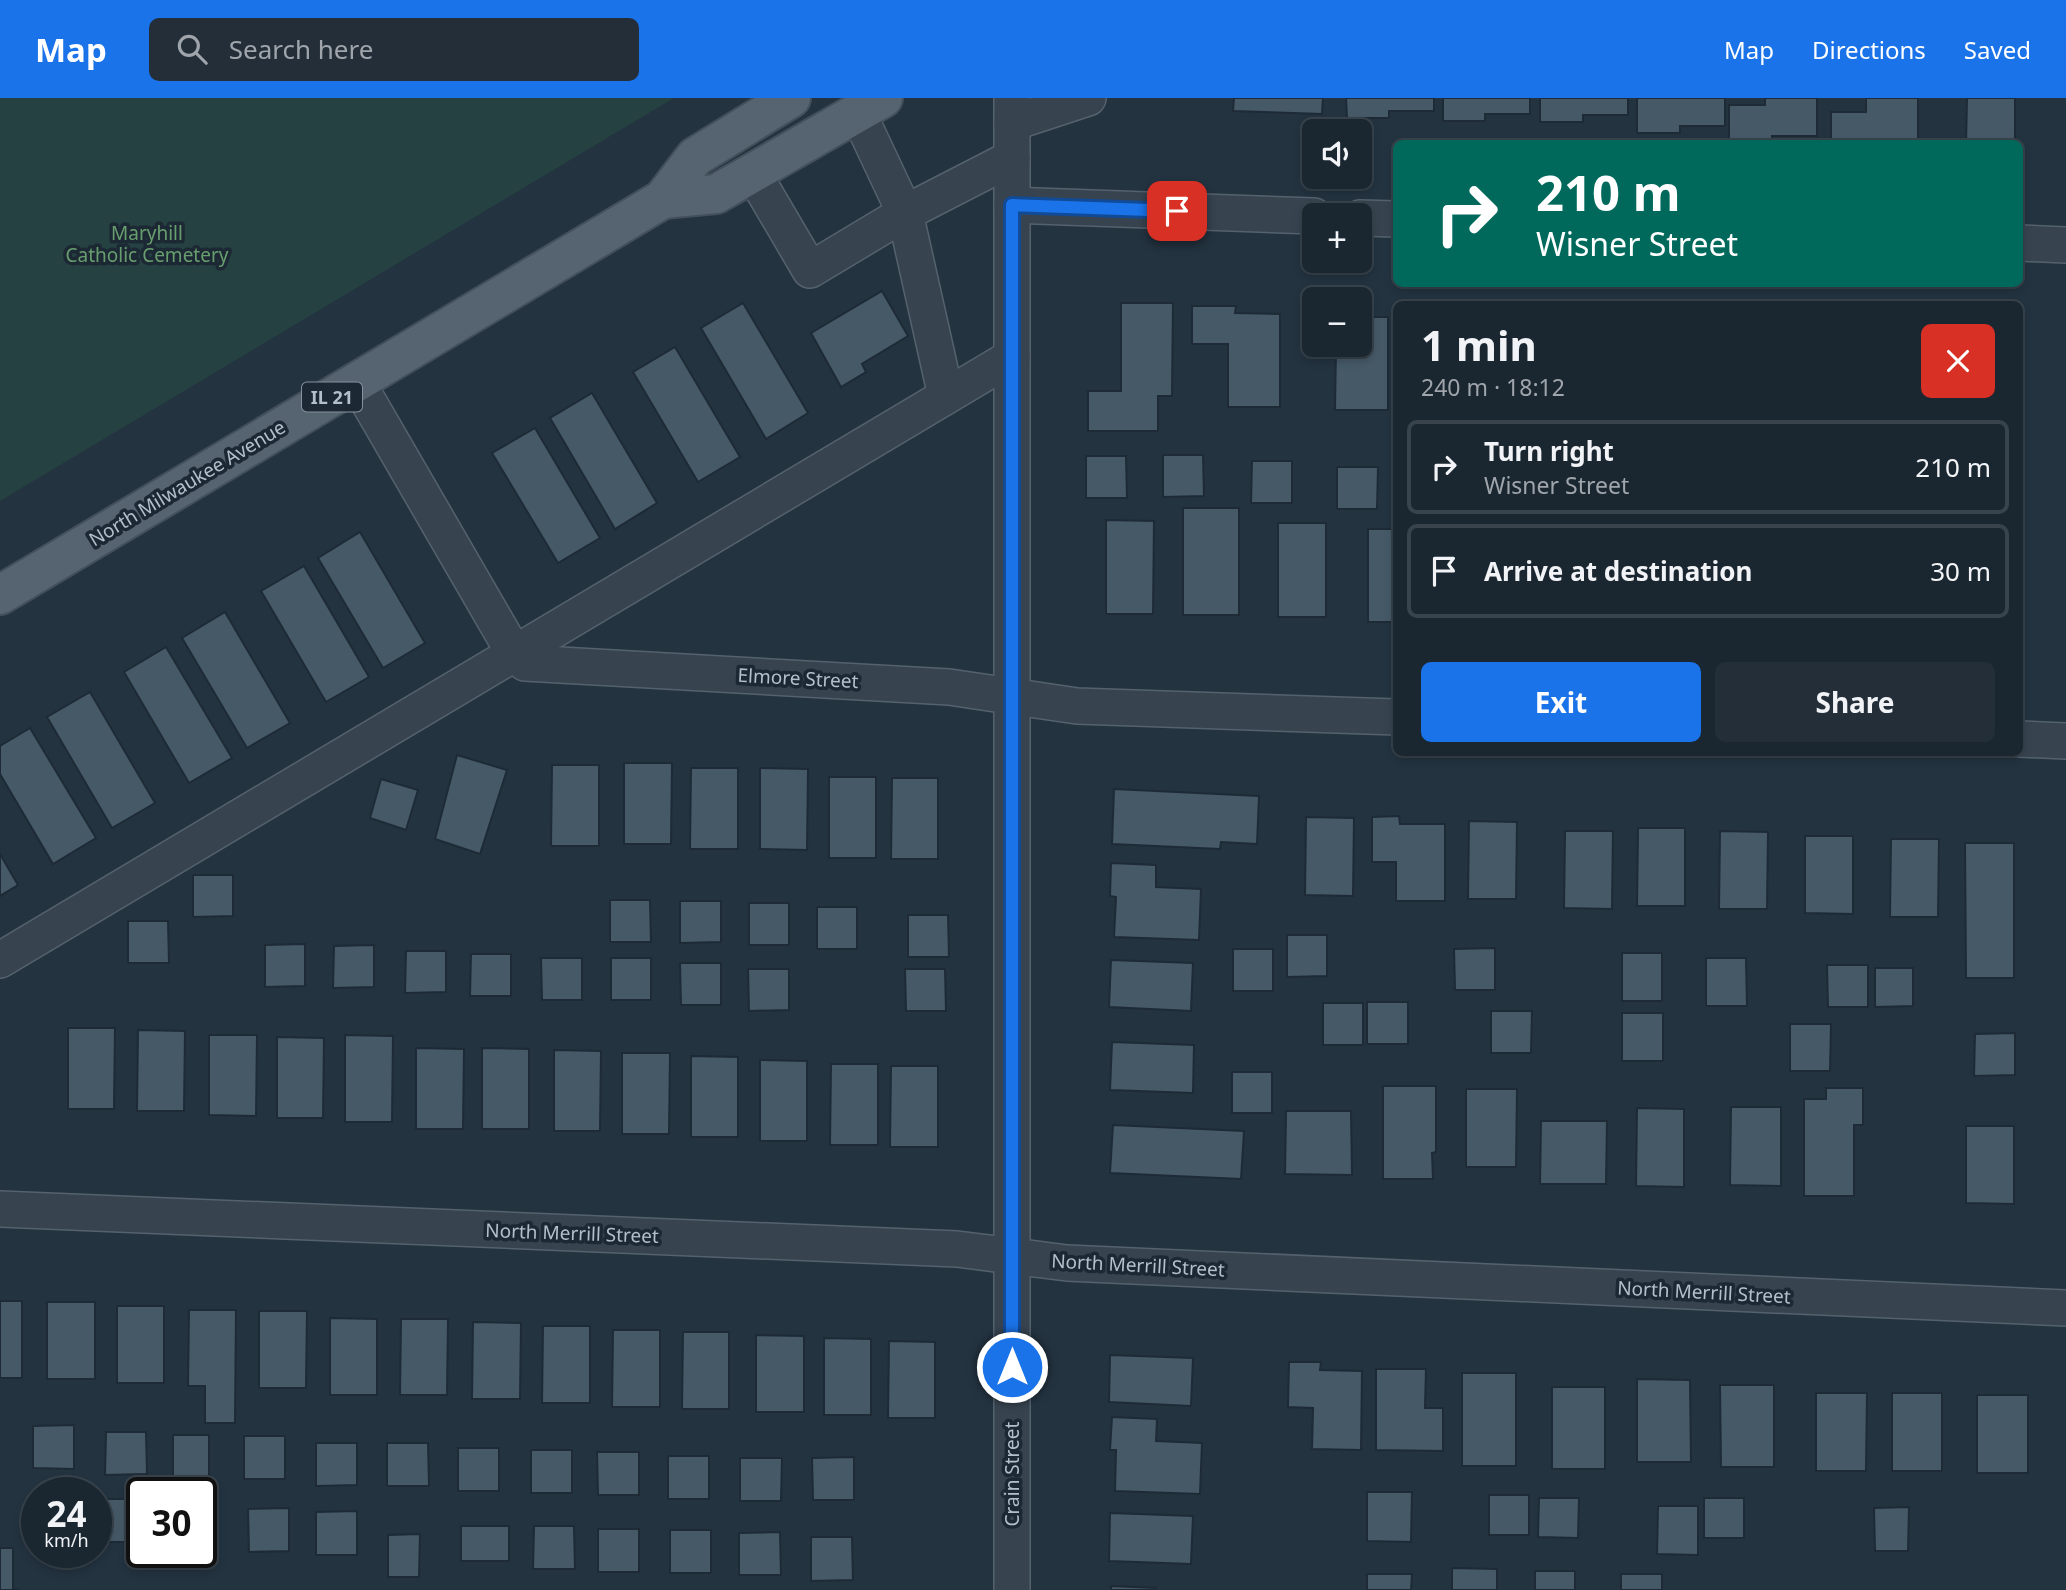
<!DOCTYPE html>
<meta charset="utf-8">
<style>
body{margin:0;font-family:"Noto Sans",sans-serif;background:#232e38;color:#f1f3f6;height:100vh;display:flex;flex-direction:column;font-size:26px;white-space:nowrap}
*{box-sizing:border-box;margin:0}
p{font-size:23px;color:#9fa5ab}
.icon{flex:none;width:38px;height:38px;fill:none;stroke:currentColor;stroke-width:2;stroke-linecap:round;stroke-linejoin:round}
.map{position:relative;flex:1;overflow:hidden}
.panel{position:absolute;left:1393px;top:203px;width:630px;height:455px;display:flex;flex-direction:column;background:#1a2630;border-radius:10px;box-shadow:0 4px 10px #0003,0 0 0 2px #38434c}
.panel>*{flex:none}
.guide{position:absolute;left:1393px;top:42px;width:630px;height:147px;border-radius:10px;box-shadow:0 4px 10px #0003,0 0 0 2px #38434c;background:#00695c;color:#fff;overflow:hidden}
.controls{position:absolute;left:1302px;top:21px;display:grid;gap:14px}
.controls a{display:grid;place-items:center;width:70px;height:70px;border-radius:10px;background:#1a2630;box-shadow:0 4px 10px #0003,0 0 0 2px #38434c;font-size:35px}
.speed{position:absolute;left:21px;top:1379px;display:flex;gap:14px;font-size:35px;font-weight:700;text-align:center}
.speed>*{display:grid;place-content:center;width:91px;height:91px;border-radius:50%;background:#1a2630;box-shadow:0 4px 10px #0003,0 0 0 2px #38434c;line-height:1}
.speed small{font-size:18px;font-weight:400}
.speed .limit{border:4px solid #111;border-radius:10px;background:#fff;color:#111}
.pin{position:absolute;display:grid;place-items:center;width:60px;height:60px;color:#fff;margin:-30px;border-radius:14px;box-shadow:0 4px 10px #0006}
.me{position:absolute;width:77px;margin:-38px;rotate:0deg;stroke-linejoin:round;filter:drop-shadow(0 0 5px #0008)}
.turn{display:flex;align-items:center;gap:24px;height:147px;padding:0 28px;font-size:32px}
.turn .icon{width:91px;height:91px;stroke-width:2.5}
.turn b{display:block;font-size:49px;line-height:60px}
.round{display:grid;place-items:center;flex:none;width:74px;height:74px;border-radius:10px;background:#232e38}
.headline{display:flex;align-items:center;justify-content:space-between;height:119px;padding:0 28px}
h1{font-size:42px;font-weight:700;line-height:52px}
.cta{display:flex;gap:14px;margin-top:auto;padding:14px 28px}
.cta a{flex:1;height:80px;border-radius:10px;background:#1a73e8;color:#fff;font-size:28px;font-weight:700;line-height:80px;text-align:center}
.cta a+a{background:#232e38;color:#f1f3f6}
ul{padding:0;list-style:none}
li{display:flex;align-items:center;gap:21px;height:94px;margin:0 14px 10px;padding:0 14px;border:4px solid #38434c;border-radius:10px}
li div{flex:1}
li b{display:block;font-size:26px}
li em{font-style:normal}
header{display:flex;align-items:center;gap:42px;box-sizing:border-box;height:98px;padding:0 35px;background:#1a73e8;color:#fff}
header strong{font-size:33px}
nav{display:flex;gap:38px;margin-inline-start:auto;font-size:24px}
.search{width:490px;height:63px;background:#232e38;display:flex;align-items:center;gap:18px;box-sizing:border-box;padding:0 24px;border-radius:10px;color:#9fa5ab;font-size:26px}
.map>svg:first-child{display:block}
</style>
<header>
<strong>Map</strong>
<div class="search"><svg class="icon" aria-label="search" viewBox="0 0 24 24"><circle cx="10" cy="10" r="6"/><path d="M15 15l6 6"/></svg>Search here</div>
<nav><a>Map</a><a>Directions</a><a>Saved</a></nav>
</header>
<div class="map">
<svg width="2066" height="1492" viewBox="0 0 2066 1492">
<rect width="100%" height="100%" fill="#233340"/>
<!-- green -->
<path fill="#254141" d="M0,0h674l-674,403z"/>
<!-- building -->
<g fill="#465967" stroke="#1e2b37" stroke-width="2">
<path d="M1234,0h89l-1,16 -89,-3z"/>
<path d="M1346,0h88v13h-45v7h-42z"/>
<path d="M1443,0h87v16h-45v7h-42z"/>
<path d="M1540,0h88v17h-45v7h-43z"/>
<path d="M1637,0h88v28h-45v7h-43z"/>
<path d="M1765,0h52v38h-45v7h-43v-38h36z"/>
<path d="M1866,0h52v45l-87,1v-32h35z"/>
<path d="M1967,0h48v46h-49z"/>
<path d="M882,193l26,45 -46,28 4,8 -25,15 -30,-54z"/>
<path d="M743,205l65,110 -42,26 -65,-111z"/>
<path d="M1121,205h52l-1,93h-14v35h-70v-40h33z"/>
<path d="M1192,208h44l-1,7 45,1v93h-52v-63h-36z"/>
<path d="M1301,212h13v35h46v-28h28v93h-53l1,-62h-35z"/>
<path d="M675,249l65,110 -42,25 -65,-110z"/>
<path d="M592,295l65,110 -42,26 -65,-111z"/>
<path d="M535,330l65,110 -42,25 -66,-110z"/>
<path d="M1163,357h40l1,41 -41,1z"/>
<path d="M1086,358h40l1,42h-41z"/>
<path d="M1252,363h40v42h-41z"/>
<path d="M1337,369h41l-1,42h-40z"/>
<rect x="1183" y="410" width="56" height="107"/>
<path d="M1106,422l48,1 -1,93h-47z"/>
<rect x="1278" y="425" width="48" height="94"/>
<rect x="1368" y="431" width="28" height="93"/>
<path d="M360,434l65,111 -42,25 -65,-110z"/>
<path d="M304,468l65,111 -43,25 -65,-111z"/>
<path d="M225,514l65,111 -43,25 -65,-110z"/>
<path d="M166,549l66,111 -43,25 -65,-111z"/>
<path d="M90,594l65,111 -43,25 -65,-111z"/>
<path d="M30,630l66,110 -43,26 -53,-90v-28z"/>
<path d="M457,657l50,15 -27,84 -45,-15z"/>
<path d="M624,665h48l-1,81h-47z"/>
<path d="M552,667h47v81h-48z"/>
<path d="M691,670h47v81h-48z"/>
<path d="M760,670l48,1 -1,81 -47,-1z"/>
<rect x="829" y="679" width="47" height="81"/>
<path d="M892,680h46v81h-47z"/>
<path d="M381,681l37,11 -12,40 -36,-12z"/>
<path d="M1114,691l145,7 -2,48 -36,-2 -1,7 -108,-5z"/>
<path d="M1399,718l1,8h45v77h-49v-39h-24v-45z"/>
<path d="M1306,719l48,1 -1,78 -48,-1z"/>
<path d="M1469,723l48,1 -1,77h-48z"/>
<path d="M1638,730h47v78h-48z"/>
<path d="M1565,733h48l-1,78 -48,-1z"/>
<path d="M1720,733l48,1 -1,77h-48z"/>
<path d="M1805,738h48v78l-48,-1z"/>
<path d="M1891,741h48l-1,78h-48z"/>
<path d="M1965,745h49v135h-48z"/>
<path d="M0,756l18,31 -18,11z"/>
<path d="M1111,765l45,2v22l45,2 -2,51 -85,-3 2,-40 -6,-1z"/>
<path d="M193,777h40v41l-40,1z"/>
<path d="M610,802h40l1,42h-41z"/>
<path d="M680,803h41v41l-41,1z"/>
<rect x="749" y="805" width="40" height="42"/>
<rect x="817" y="809" width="40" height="42"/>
<path d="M908,817h40l1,42h-41z"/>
<path d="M128,823h40l1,42h-41z"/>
<path d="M1287,837h40v41l-40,1z"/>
<path d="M305,846v42l-40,1v-42z"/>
<path d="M374,847v42l-41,1 1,-42z"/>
<path d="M1495,850v42h-40l-1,-41z"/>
<rect x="1233" y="851" width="40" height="42"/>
<path d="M406,853h40v41l-41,1z"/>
<rect x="1622" y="855" width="40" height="48"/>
<path d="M471,856h40v42h-41z"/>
<path d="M541,860h41v42h-40z"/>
<rect x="611" y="860" width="40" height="42"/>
<path d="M1706,860h40l1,48h-41z"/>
<path d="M1111,862l82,3 -2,48 -82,-4z"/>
<path d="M680,865h41v42h-40z"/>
<path d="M1827,867h41v42h-40z"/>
<path d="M1875,870h38v38l-38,1z"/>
<path d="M748,871h41v41l-40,1z"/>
<path d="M905,871h40l1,42h-40z"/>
<rect x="1367" y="904" width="41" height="42"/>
<rect x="1323" y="905" width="40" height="42"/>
<path d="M1491,913h41l-1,42h-40z"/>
<rect x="1622" y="915" width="41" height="48"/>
<path d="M1790,926h41l-1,47h-40z"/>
<path d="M68,930h47l-1,81h-46z"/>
<path d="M138,932l47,1 -1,80h-47z"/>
<path d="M2015,935v42l-41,1 1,-42z"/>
<path d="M209,937h48l-1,81 -47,-1z"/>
<path d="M345,937l48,1 -1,86h-47z"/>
<path d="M277,939l47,1 -1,80h-46z"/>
<path d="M1112,944l82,3 -1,48 -83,-3z"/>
<path d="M416,950l48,1 -1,80h-47z"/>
<path d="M482,950l47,1v80h-47z"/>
<path d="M554,952l47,1 -1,80h-46z"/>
<path d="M622,955h48l-1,81h-47z"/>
<path d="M691,958l47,1v80h-47z"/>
<path d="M760,962l47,1v80h-47z"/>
<path d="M831,966h47v81h-48z"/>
<path d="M891,968h47v81h-48z"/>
<rect x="1232" y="974" width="40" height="41"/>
<path d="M1383,988h53v66l-4,1 1,26h-50z"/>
<path d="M1826,990h37v37h-9v71h-50v-97h22z"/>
<path d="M1466,991h51l-1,78h-50z"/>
<path d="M1731,1009h50v79l-51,-1z"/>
<path d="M1637,1010l47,1v78l-48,-1z"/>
<path d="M1286,1013h65l1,64 -67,-1z"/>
<path d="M1541,1023h66l-1,63h-66z"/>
<path d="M1113,1027l131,6 -3,48 -131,-6z"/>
<path d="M1966,1028h48v78l-48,-1z"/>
<rect x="0" y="1203" width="22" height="77"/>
<rect x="47" y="1204" width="48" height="77"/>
<rect x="117" y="1208" width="47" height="77"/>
<path d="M189,1212h47l-1,113h-30v-37h-17z"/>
<path d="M259,1213h48l-1,77h-47z"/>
<path d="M330,1220l47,1v76h-47z"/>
<path d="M401,1221h47l-1,76h-47z"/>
<path d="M473,1224l48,1 -1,76h-48z"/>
<path d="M543,1228h47v77h-48z"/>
<path d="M613,1232h47v77h-48z"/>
<path d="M683,1234h46v77h-47z"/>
<path d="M756,1237l48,1v76h-48z"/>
<path d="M824,1240l47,1v76h-47z"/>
<path d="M889,1243l46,1v76h-47z"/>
<path d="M1110,1257l83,3 -2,48 -82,-4z"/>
<path d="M1289,1264h32l-1,8 42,1 -1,79 -49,-1 1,-41 -25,-1z"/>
<path d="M1376,1271h50l-1,39h18v43l-67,-1z"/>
<rect x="1462" y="1275" width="54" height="93"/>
<path d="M1637,1281l53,1 1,82h-54z"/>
<path d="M1720,1287h54v82h-53z"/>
<rect x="1552" y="1289" width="53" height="82"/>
<path d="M1816,1295h51l-1,78h-50z"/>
<rect x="1892" y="1295" width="50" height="78"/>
<rect x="1977" y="1297" width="51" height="78"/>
<path d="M1112,1319l45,2 -1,22 46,2 -2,51 -85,-3 1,-41h-6z"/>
<path d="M74,1327v44l-41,-1v-42z"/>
<path d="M106,1334h40l1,42 -42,1z"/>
<path d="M173,1337h36v43l-36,-1z"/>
<rect x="244" y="1338" width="41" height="43"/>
<path d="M316,1345h41v42l-41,1z"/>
<path d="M387,1345h41l1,43h-42z"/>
<rect x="458" y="1350" width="41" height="43"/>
<rect x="531" y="1352" width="41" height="43"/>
<path d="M597,1354h42v43h-41z"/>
<rect x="668" y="1358" width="41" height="43"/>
<path d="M854,1359v43h-41l-1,-42z"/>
<path d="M740,1360h42l-1,43h-41z"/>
<path d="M1367,1394h45l-1,50 -44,-1z"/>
<rect x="1489" y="1397" width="40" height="40"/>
<path d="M201,1399h11l-1,42h-10z"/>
<path d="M1539,1400h40l-1,40 -40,-1z"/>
<rect x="1704" y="1400" width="40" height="40"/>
<rect x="104" y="1401" width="38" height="43"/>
<rect x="33" y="1407" width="4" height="43"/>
<path d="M1658,1408h40v49l-41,-1z"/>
<path d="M1909,1409l-1,44h-33l-1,-43z"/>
<path d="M289,1410v43l-40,1 -1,-43z"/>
<path d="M357,1413v44h-41v-43z"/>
<path d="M1110,1415l83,3 -2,48 -82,-3z"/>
<rect x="461" y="1428" width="48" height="35"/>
<path d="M534,1428h40l1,43h-42z"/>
<rect x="598" y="1431" width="41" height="43"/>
<rect x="670" y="1432" width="41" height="43"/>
<path d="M780,1434l1,43h-42v-42z"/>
<path d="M420,1436l-1,43h-31v-42z"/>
<path d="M811,1439h41l1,43 -42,1z"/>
<path d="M0,1450h13v41l7,1h-20z"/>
<path d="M1452,1470l45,1v21h-45z"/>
<rect x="1535" y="1473" width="40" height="19"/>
<path d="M1367,1476h45l-1,16h-44z"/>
<rect x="1621" y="1476" width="41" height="16"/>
<path d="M1111,1488l45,2v2h-45z"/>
</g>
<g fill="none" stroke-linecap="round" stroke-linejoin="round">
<defs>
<g id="minor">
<path d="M1012,25l76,-25"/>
<path d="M753,75l57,97 95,-57 -47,-100"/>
<path d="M1012,107l302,11"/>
<path d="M1360,120l36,1"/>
<path d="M2020,145l46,2"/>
<path d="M357,284l157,271 11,10 424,24 128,19 319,11"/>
<path d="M946,298l-41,-183 107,-55"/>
<path d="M2020,641l46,2"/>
<path d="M0,862l1012,-603"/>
<path d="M0,1111l957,40 110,14 999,45"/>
<path d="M1012,1492v-1492"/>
</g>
<g id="major">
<path d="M663,101l53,-5 167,-96"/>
<path d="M0,497l663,-396 32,-42 96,-59"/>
</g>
</defs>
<!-- minor casing -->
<use href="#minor" stroke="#55626e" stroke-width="38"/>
<!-- major casing -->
<use href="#major" stroke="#43505c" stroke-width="42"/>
<!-- minor -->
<use href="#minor" stroke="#374450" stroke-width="35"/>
<!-- major -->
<use href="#major" stroke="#556470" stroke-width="38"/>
</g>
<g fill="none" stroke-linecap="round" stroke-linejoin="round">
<defs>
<path id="route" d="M1012,1269v-1162l165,6"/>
</defs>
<!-- route casing -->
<use href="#route" stroke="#114b97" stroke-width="18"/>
<!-- route -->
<use href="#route" stroke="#1a73e8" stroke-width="12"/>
</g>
<g text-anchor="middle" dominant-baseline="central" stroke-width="7" stroke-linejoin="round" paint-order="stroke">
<!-- shield labels -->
<rect fill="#1c2935" stroke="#86929e" stroke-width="2" x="302" y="284.5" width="60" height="29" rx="5"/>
<g font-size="18" font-weight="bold" fill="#b3bfcb">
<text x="332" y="299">IL 21</text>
</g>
<!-- park labels -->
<g font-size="19" fill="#689e6e" stroke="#1c2935">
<text x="147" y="135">Maryhill<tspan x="147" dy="22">Catholic Cemetery</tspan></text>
</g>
<!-- street labels -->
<g font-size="19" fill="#b3bfcb" stroke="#1c2935">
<text transform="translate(187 385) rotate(-31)">North Milwaukee Avenue</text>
<text transform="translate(798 580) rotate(3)">Elmore Street</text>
<text transform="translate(572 1135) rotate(2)">North Merrill Street</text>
<text transform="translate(1138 1167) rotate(3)">North Merrill Street</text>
<text transform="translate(1704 1194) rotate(3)">North Merrill Street</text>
<text transform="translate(1012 1376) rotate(-90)">Crain Street</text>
</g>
</g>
</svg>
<div class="controls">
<a><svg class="icon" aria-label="sound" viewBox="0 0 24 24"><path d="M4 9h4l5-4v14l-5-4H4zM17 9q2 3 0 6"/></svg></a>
<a>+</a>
<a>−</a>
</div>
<div class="speed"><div>24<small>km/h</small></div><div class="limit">30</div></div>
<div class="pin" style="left:1177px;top:113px;background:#d93025"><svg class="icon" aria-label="arrive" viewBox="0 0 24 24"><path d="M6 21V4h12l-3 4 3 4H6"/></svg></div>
<svg class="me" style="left:1012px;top:1269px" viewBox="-20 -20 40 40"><circle r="17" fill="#1a73e8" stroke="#fff" stroke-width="3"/><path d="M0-11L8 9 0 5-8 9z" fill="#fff"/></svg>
<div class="guide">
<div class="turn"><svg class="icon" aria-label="right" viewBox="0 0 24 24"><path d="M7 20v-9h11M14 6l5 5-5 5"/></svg><div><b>210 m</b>Wisner Street</div></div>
</div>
<section class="panel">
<div class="headline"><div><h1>1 min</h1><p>240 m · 18:12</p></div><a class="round" style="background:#d93025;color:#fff"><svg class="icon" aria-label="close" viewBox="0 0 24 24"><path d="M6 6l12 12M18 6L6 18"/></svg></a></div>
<ul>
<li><svg class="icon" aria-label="right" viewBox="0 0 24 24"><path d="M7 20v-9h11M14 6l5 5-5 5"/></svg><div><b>Turn right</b><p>Wisner Street</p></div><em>210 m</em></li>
<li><svg class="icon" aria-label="arrive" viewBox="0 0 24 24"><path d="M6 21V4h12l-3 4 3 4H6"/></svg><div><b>Arrive at destination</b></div><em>30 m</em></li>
</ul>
<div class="cta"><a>Exit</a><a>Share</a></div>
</section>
</div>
